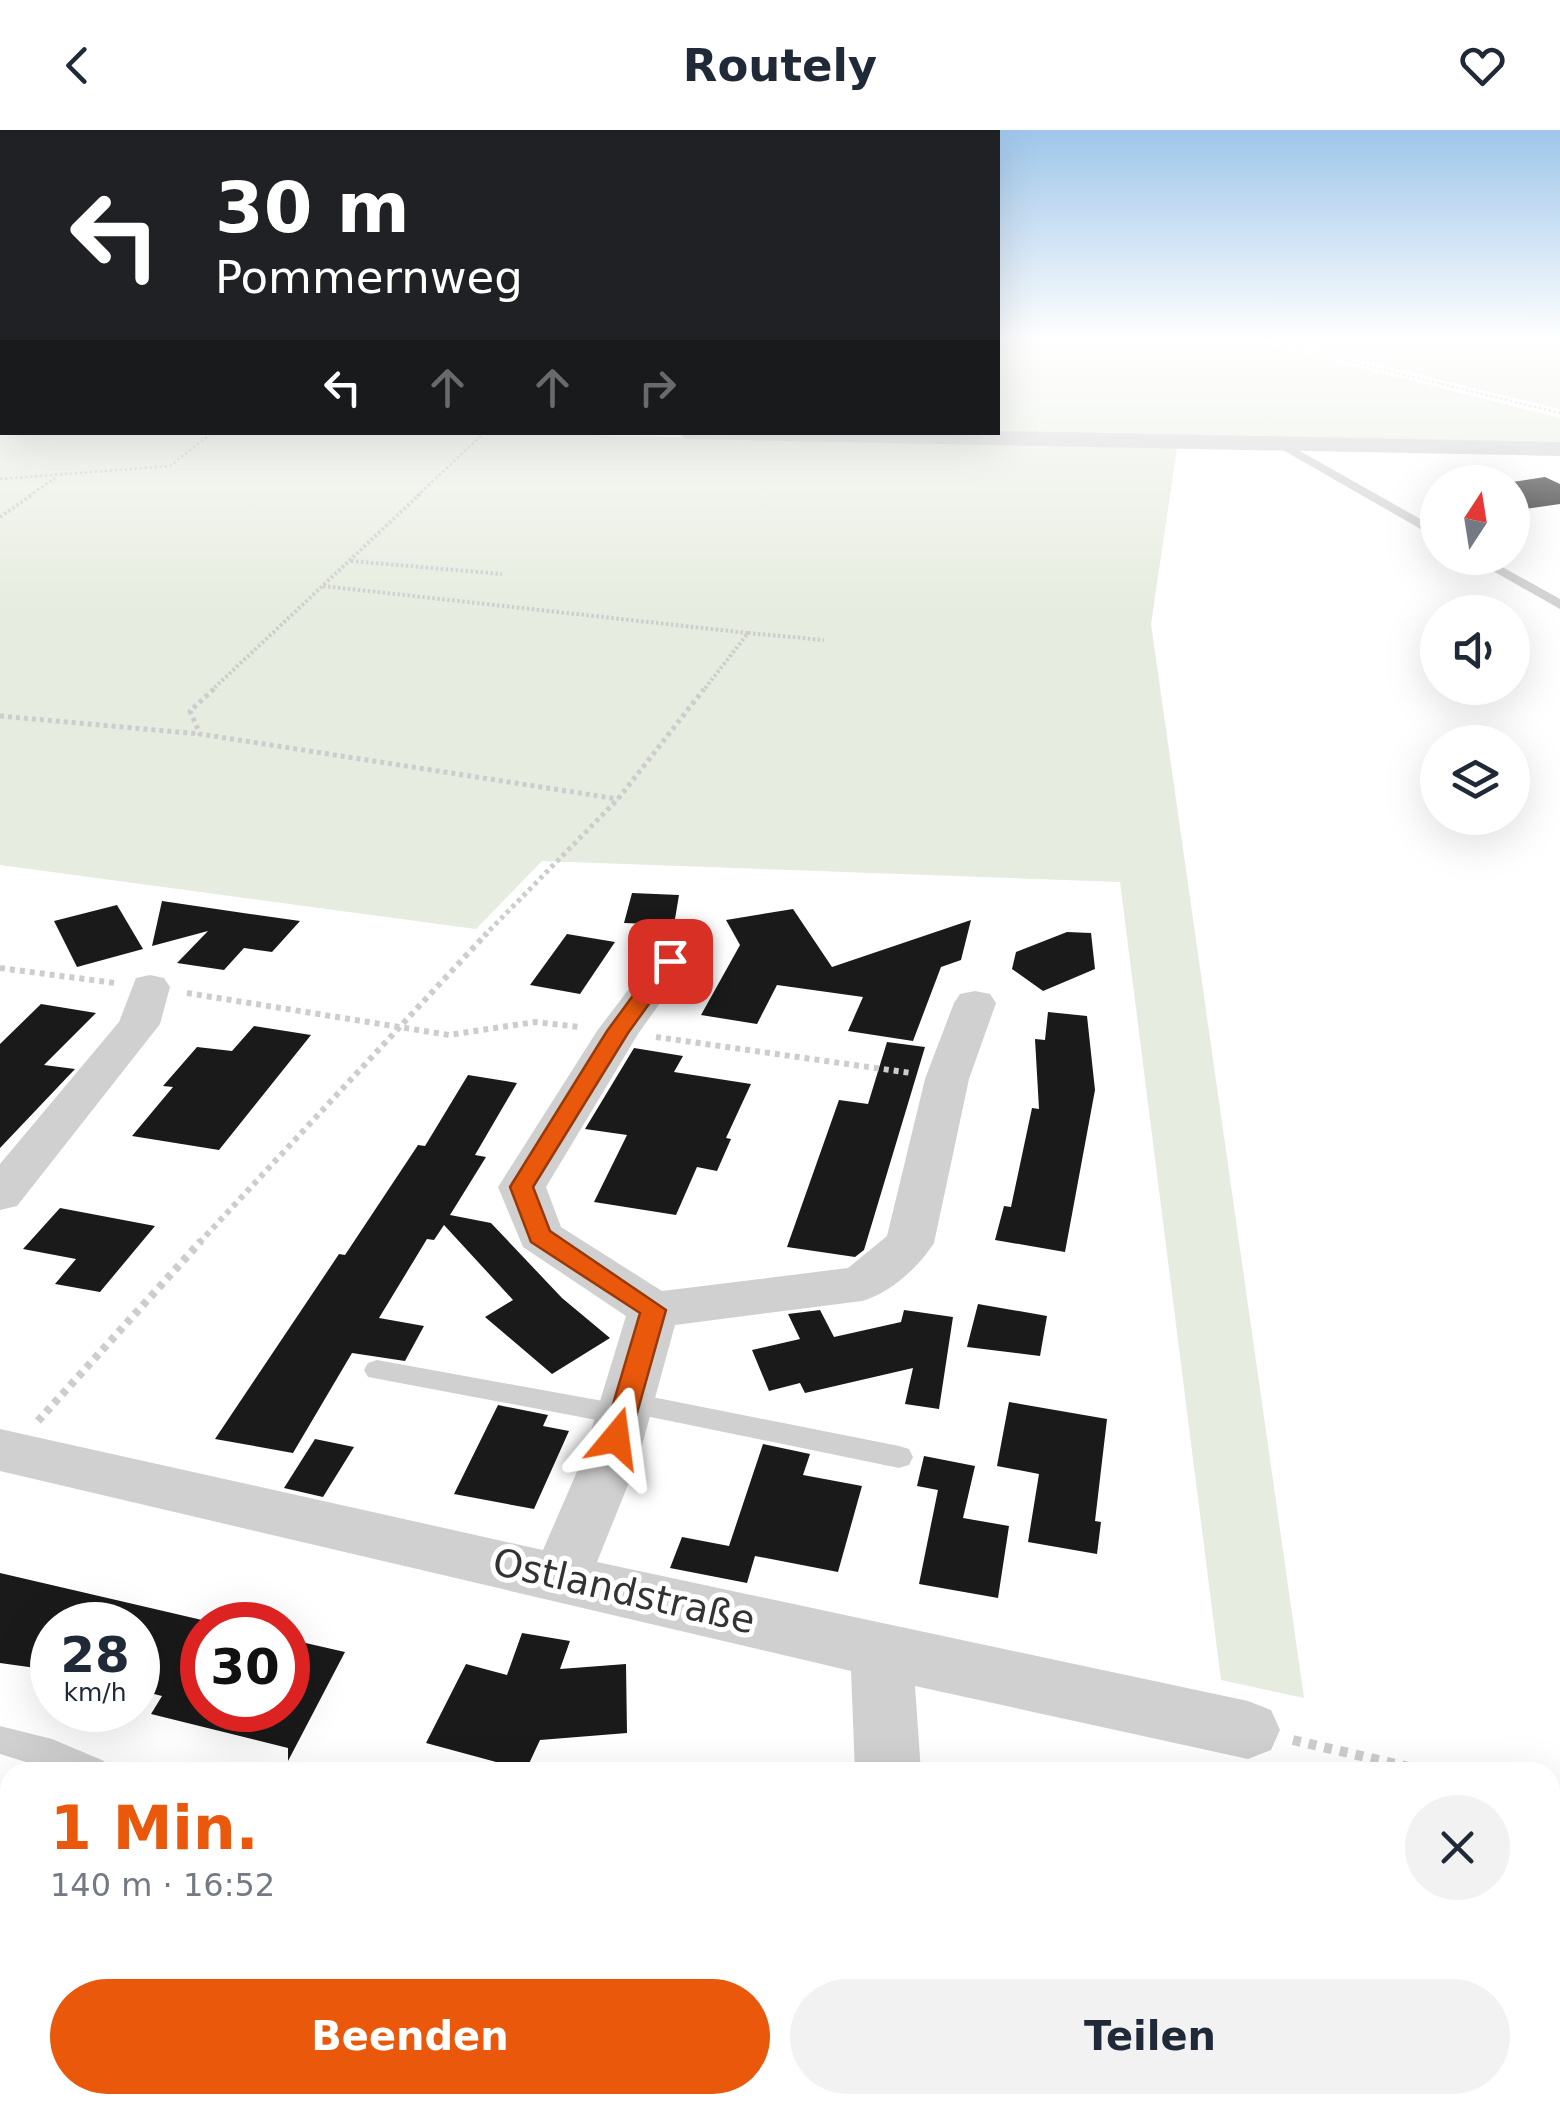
<!DOCTYPE html>
<html lang="de">
<meta charset="utf-8">
<style>
body{margin:0;font-family:"DejaVu Sans",sans-serif;background:#f2f2f3;color:#1f2937;height:100vh;display:flex;flex-direction:column;font-size:38px;white-space:nowrap}
*{box-sizing:border-box;margin:0}
p{font-size:32px;color:#747a83}
.icon{flex:none;width:55px;height:55px;fill:none;stroke:currentColor;stroke-width:2;stroke-linecap:round;stroke-linejoin:round}
.map{position:relative;flex:1;overflow:hidden}
.sheet{position:absolute;left:0px;top:1632px;width:1560px;height:352px;display:flex;flex-direction:column;background:#fff;border-radius:30px 30px 0 0;box-shadow:0 10px 40px #0002}
.sheet>*{flex:none}
.banner{position:absolute;left:0px;top:0px;width:1000px;height:305px;box-shadow:0 10px 40px #0002;background:#202124;color:#fff;overflow:hidden}
.needle{width:65px;rotate:12deg}
.tools{position:absolute;left:1420px;top:335px;display:grid;gap:20px}
.tools a{display:grid;place-items:center;width:110px;height:110px;border-radius:50%;background:#fff;box-shadow:0 10px 40px #0002;font-size:50px}
.speed{position:absolute;left:30px;top:1472px;display:flex;gap:20px;font-size:50px;font-weight:700;text-align:center}
.speed>*{display:grid;place-content:center;width:130px;height:130px;border-radius:50%;background:#fff;box-shadow:0 10px 40px #0002;line-height:1}
.speed small{font-size:25px;font-weight:400}
.speed .limit{border:15px solid #d22;background:#fff;color:#111}
.pin{position:absolute;display:grid;place-items:center;width:85px;height:85px;color:#fff;margin:-42px;border-radius:20px;box-shadow:0 5px 15px #0006}
.me{position:absolute;width:110px;margin:-55px;rotate:16deg;stroke-linejoin:round;filter:drop-shadow(0 0 8px #0008)}
.turn{display:flex;align-items:center;gap:35px;height:210px;padding:0 50px;font-size:45px}
.turn .icon{width:130px;height:130px;stroke-width:2.5}
.turn b{display:block;font-size:70px;line-height:85px}
.lanes{display:flex;align-items:center;height:95px;padding:0 50px;background:#0003;justify-content:center;gap:50px;direction:ltr}
.lanes .off{opacity:.35}
.round{display:grid;place-items:center;flex:none;width:105px;height:105px;border-radius:52px;background:#f2f2f3}
.headline{display:flex;align-items:center;justify-content:space-between;height:170px;padding:0 50px}
h1{font-size:60px;font-weight:800;line-height:75px;color:#ea580c}
.cta{display:flex;gap:20px;margin-top:auto;padding:20px 50px}
.cta a{flex:1;height:115px;border-radius:60px;background:#ea580c;color:#fff;font-size:40px;font-weight:800;line-height:115px;text-align:center}
.cta a+a{background:#f2f2f3;color:#1f2937}
header{display:flex;justify-content:space-between;align-items:center;height:130px;padding:0 50px;background:#fff;font-size:45px;font-weight:800}
.map>svg:first-child{display:block}
</style>
<header><svg class="icon" aria-label="back" viewBox="0 0 24 24"><path d="M15 5l-7 7 7 7"/></svg>Routely<svg class="icon" aria-label="heart" viewBox="0 0 24 24"><path d="M12 20l-8-8c-3-5 5-10 8-4 3-6 11-1 8 4z"/></svg></header>
<div class="map">
<svg width="1560" height="1984" viewBox="0 0 1560 1984">
<rect width="100%" height="100%" fill="#fff"/>
<!-- green -->
<g fill="#e6ecdf">
<path d="M998,210h253l309,78v26l-562,-12z"/>
<path d="M1276,210h284v69z"/>
<path d="M0,291l2,11 496,1 679,15 -26,176 153,1074 -83,-18 -101,-798 -578,-21 -66,68 -476,-64z"/>
</g>
<!-- building -->
<g fill="#1a1a1a">
<path d="M1545,347l15,7v20l-35,5 -13,-6v-21z"/>
<path d="M632,763l47,2 -5,30 -50,-2z"/>
<path d="M162,771l88,13 50,7 -28,31 -28,-4 -20,22 -47,-7 31,-32 -56,15z"/>
<path d="M117,775l26,44 -66,18 -23,-46z"/>
<path d="M793,779l39,58 139,-47 -10,40 -20,7 -28,74 -65,-10 15,-34 -86,-12 -20,39 -56,-9 39,-70 -14,-25z"/>
<path d="M1067,802l24,1 4,36 -52,22 -31,-22 4,-17z"/>
<path d="M567,804l48,8 -35,52 -50,-9z"/>
<path d="M41,874l55,9 -52,52 31,4 -75,79v-104z"/>
<path d="M1048,882l39,4 8,74 -30,162 -70,-12 9,-34 7,1 21,-99 7,1 -4,-70 10,1z"/>
<path d="M254,896l57,9 -92,115 -87,-14 41,-49 -10,-1 34,-39 35,4z"/>
<path d="M887,912l38,5 -61,203 -9,7 -68,-10 52,-147 29,4z"/>
<path d="M634,918l49,8 -9,16 77,12 -25,54 5,1 -14,32 -20,-4 -21,48 -82,-13 33,-67 -42,-6z"/>
<path d="M468,945l49,8 -42,72 11,2 -36,58 41,8 71,75 48,40 -58,36 -67,-57 28,-17 -69,-75 -10,15 -7,-1 -48,79 45,8 -19,35 -53,-8 -59,100 -78,-14 124,-185 6,1 73,-110 7,1z"/>
<path d="M60,1078l95,18 -55,66 -45,-8 21,-25 -53,-10z"/>
<path d="M978,1174l69,12 -7,40 -73,-9z"/>
<path d="M820,1180l14,27 67,-15 3,-12 49,7 -14,92 -34,-5 8,-36 -108,25 -5,-10 -31,8 -17,-41 48,-11 -12,-25z"/>
<path d="M1009,1272l98,17 -12,102 6,1 -4,32 -69,-12 11,-68 -42,-8z"/>
<path d="M498,1275l50,10 -5,11 26,5 -35,78 -80,-15z"/>
<path d="M315,1309l39,8 -31,50 -39,-9z"/>
<path d="M763,1314l47,10 -7,21 59,11 -24,86 -83,-16 -8,27 -77,-15 12,-31 47,9z"/>
<path d="M924,1326l51,10 -12,52 46,8 -11,72 -79,-14 19,-94 -21,-4z"/>
<path d="M0,1443l202,47v90h86v-71l57,13 -57,109v-13l-137,-34 11,-18 -24,-6v-65h-86v18l-16,25 -36,-5z"/>
<path d="M522,1503l48,8 -10,28 66,-5 1,69 -87,7 -14,30 -100,-27 40,-79 41,11z"/>
</g>
<g fill="none" stroke-linecap="round" stroke-linejoin="round">
<!-- path-far5 -->
<g stroke="#cdcdcd" stroke-width="2.5" stroke-dasharray="2.5 2.5" stroke-linecap="butt">
<path d="M1262,210l298,73"/>
<path d="M0,349l170,-13 43,-34"/>
<path d="M29,366l26,-18"/>
<path d="M417,366l68,-64"/>
</g>
<!-- path-far4 -->
<g stroke="#cdcdcd" stroke-width="4" stroke-dasharray="2.5 2.5" stroke-linecap="butt">
<path d="M0,387l33,-23"/>
<path d="M351,431l151,13"/>
<path d="M323,456l425,47 -45,58"/>
<path d="M748,503l76,7"/>
<path d="M211,561l209,-197"/>
</g>
<!-- path-far3 -->
<g stroke="#cdcdcd" stroke-width="5" stroke-dasharray="4 4" stroke-linecap="butt">
<path d="M214,559l-24,22 10,23 418,65"/>
<path d="M0,586l200,18"/>
<path d="M484,806l134,-137 86,-110"/>
</g>
<!-- path-far2 -->
<g stroke="#cdcdcd" stroke-width="6" stroke-dasharray="5 5" stroke-linecap="butt">
<path d="M0,838l115,15"/>
<path d="M187,863l262,42 86,-13 45,5"/>
<path d="M656,907l255,36"/>
<path d="M199,1113l288,-310"/>
</g>
<!-- path-far1 -->
<path stroke="#cdcdcd" stroke-width="8" stroke-dasharray="6 6" stroke-linecap="butt" d="M38,1291l163,-180"/>
<!-- path -->
<g stroke="#cdcdcd" stroke-width="10" stroke-dasharray="8 8" stroke-linecap="butt">
<path d="M1293,1610l137,32"/>
<path d="M1550,1671l10,2"/>
</g>
<!-- service -->
<g fill="#d0d0d0" fill-rule="evenodd">
<path d="M1276,312h8l154,87v10l-162,-93z"/>
<path d="M1470,428h16l74,41v10z"/>
<path d="M377,1230l237,43 3,-8 10,-3 272,54 10,3 4,8 -4,8 -10,3 -263,-54 -3,8 -10,3 -255,-48 -4,-7 4,-7z"/>
<path d="M0,1596l52,13 52,22 5,11h-51l-58,-18z"/>
<path d="M0,1866l10,5v38l-10,-5z"/>
<path d="M240,1975h56l3,7 -56,2z"/>
</g>
<!-- minor -->
<g fill="#d0d0d0" fill-rule="evenodd">
<rect x="0" y="280" width="2" height="14"/>
<path d="M998,301l562,11v14l-874,-17 -11,-7z"/>
<path d="M670,819l14,4 6,8 -52,73 -92,153 15,40 101,64 186,-23 39,-32 38,-157 29,-76 6,-9 15,-3 15,3 6,9 -27,76 -35,164c-15,24 -45,51 -72,58l-187,24 -37,135 -41,102 651,139 23,9 9,20 -9,20 -23,9 -333,-73 6,86h-66l-4,-101 -851,-200v-42l543,121 39,-90 44,-144 -103,-69 -25,-60 99,-156 59,-78z"/>
<path d="M150,845l14,3 6,9 -10,37 -143,182 -17,4v-46l119,-142 17,-44z"/>
<path d="M872,1975h76l1,9h-78z"/>
</g>
</g>
<!-- sky -->
<linearGradient id="sky" x2="0" y2="1"><stop stop-color="#9ec6ea"/><stop offset="0.43" stop-color="#fff"/><stop offset="1" stop-color="#fff" stop-opacity="0"/></linearGradient>
<rect width="1560" height="488" fill="url(#sky)"/>
<!-- route -->
<path fill="#ea580c" stroke="#983908" stroke-width="2.5" d="M670,825l10,6 -52,72 -95,154 17,44 116,79 -36,128 -14,10 -13,-10 37,-125 -109,-71 -21,-55 97,-156 55,-75z"/>
<g text-anchor="middle" dominant-baseline="central" stroke-width="10" stroke-linejoin="round" paint-order="stroke">
<!-- near-street labels -->
<g font-size="38" fill="#333" stroke="#fff">
<text transform="translate(624 1461) rotate(13)">Ostlandstraße</text>
</g>
</g>
</svg>
<div class="tools">
<a><svg class="needle" viewBox="-14 -14 28 28"><path d="M0-13l5 13h-10z" fill="#e53935"/><path d="M0 13l5-13h-10z" fill="#747a83"/></svg></a>
<a><svg class="icon" aria-label="sound" viewBox="0 0 24 24"><path d="M4 9h4l5-4v14l-5-4H4zM17 9q2 3 0 6"/></svg></a>
<a><svg class="icon" aria-label="layers" viewBox="0 0 24 24"><path d="M12 4l9 5-9 5-9-5zM3 14l9 5 9-5"/></svg></a>
</div>
<div class="speed"><div>28<small>km/h</small></div><div class="limit">30</div></div>
<div class="pin" style="left:670px;top:831px;background:#d93025"><svg class="icon" aria-label="arrive" viewBox="0 0 24 24"><path d="M6 21V4h12l-3 4 3 4H6"/></svg></div>
<svg class="me" style="left:616px;top:1308px" viewBox="-20 -20 40 40"><path d="M0-17L14 15 0 8-14 15z" fill="#ea580c" stroke="#fff" stroke-width="4"/></svg>
<div class="banner">
<div class="turn"><svg class="icon" aria-label="left" viewBox="0 0 24 24"><path d="M17 20v-9H6M10 6l-5 5 5 5"/></svg><div><b>30 m</b>Pommernweg</div></div>
<div class="lanes"><svg class="icon" aria-label="left" viewBox="0 0 24 24"><path d="M17 20v-9H6M10 6l-5 5 5 5"/></svg><svg class="icon off" aria-label="ahead" viewBox="0 0 24 24"><path d="M12 20V5M6 11l6-6 6 6"/></svg><svg class="icon off" aria-label="ahead" viewBox="0 0 24 24"><path d="M12 20V5M6 11l6-6 6 6"/></svg><svg class="icon off" aria-label="right" viewBox="0 0 24 24"><path d="M7 20v-9h11M14 6l5 5-5 5"/></svg></div>
</div>
<section class="sheet">
<div class="headline"><div><h1>1 Min.</h1><p>140 m · 16:52</p></div><a class="round"><svg class="icon" aria-label="close" viewBox="0 0 24 24"><path d="M6 6l12 12M18 6L6 18"/></svg></a></div>
<div class="cta"><a>Beenden</a><a>Teilen</a></div>
</section>
</div>
